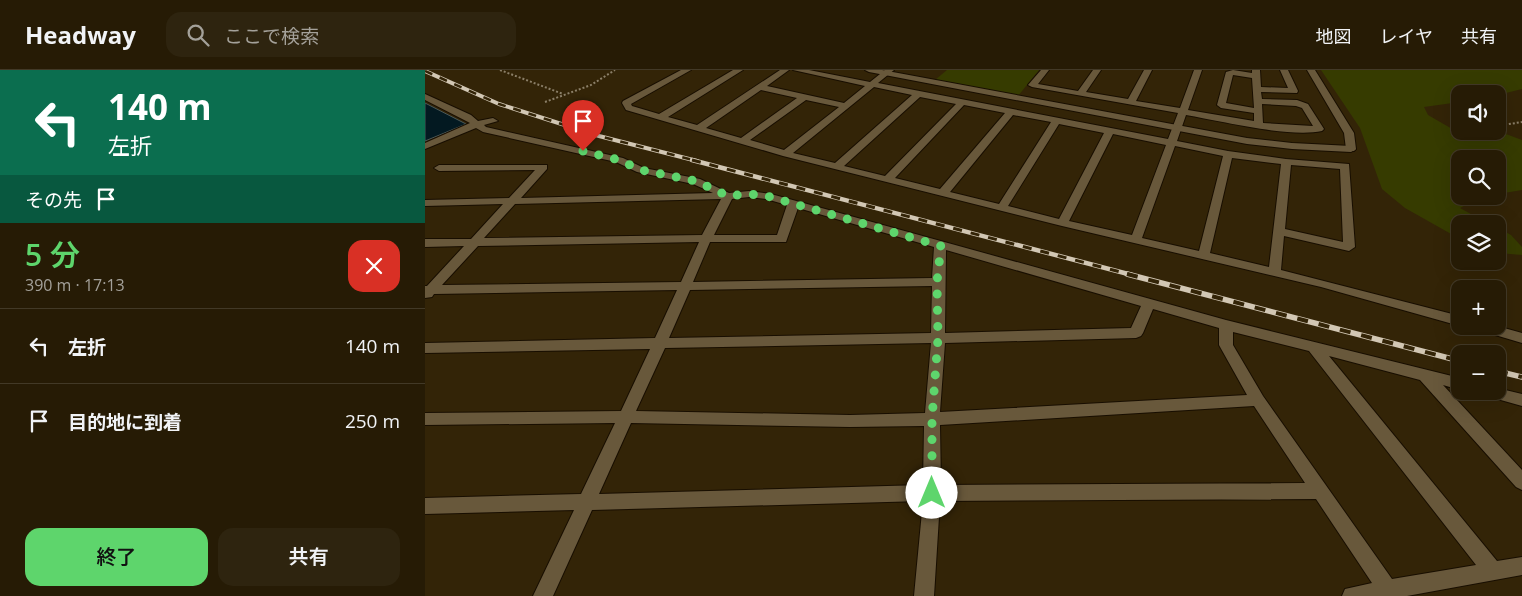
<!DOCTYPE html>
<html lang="ja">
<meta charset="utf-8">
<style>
body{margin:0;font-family:"Open Sans","Noto Sans JP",sans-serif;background:#2e240f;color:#f1f3f6;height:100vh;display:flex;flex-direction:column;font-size:19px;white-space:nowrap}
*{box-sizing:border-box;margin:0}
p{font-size:16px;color:#a4a19a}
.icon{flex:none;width:28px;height:28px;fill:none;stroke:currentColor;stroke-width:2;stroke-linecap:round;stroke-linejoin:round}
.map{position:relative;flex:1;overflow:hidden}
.sheet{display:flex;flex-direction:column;background:#261b05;width:425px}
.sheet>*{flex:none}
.hud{background:#0b6e4f;color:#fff;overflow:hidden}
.tools{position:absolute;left:1026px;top:15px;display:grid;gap:10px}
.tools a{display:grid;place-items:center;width:55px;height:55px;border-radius:10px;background:#261b05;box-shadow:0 5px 20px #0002,0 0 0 1px #423927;font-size:25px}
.pin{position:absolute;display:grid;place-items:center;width:42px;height:42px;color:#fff;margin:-51px -21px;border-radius:50% 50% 50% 0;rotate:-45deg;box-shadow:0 0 5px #0007}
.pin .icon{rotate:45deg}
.me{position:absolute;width:55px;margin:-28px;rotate:0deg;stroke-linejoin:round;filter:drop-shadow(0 0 4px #0008)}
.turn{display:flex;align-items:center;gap:18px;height:105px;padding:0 25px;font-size:22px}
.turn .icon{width:65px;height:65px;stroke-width:2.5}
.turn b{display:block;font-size:35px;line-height:42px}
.then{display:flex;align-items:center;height:48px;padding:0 25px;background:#0003;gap:10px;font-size:19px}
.round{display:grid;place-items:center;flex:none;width:52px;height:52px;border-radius:15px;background:#2e240f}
.headline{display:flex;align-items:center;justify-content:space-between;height:85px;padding:0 25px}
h1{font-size:30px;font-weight:600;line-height:38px;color:#5ed56c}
.primary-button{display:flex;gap:10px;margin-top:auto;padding:10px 25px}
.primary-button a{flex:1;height:58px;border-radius:15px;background:#5ed56c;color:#111;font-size:20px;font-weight:600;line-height:58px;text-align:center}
.primary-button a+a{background:#2e240f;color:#f1f3f6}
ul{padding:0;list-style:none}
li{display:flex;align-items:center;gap:15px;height:75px;padding:0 25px;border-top:1px solid #423927}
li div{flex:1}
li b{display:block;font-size:19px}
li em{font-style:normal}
header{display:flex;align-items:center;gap:30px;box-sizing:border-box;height:70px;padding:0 25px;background:#261b05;border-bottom:1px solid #423927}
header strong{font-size:24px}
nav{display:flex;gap:28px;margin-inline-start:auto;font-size:18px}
.search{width:350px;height:45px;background:#2e240f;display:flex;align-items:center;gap:12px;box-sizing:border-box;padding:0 18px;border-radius:15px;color:#a4a19a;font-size:19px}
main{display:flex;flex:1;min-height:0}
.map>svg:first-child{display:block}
</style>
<header>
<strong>Headway</strong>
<div class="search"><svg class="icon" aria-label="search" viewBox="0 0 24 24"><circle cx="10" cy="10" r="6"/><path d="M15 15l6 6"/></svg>ここで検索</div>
<nav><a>地図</a><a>レイヤ</a><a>共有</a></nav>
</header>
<main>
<section class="sheet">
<div class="hud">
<div class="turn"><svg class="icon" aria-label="left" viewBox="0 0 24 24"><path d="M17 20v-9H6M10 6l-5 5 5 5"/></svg><div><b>140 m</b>左折</div></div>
<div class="then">その先<svg class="icon" aria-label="arrive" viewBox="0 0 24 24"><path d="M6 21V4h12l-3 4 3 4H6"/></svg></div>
</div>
<div class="headline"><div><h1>5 分</h1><p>390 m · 17:13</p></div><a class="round" style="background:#d93025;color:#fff"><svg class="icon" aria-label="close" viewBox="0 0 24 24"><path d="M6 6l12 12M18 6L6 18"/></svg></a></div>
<ul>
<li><svg class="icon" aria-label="left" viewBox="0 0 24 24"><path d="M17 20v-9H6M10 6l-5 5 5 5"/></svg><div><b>左折</b></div><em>140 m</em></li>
<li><svg class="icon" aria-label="arrive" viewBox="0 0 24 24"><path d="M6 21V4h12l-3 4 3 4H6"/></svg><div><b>目的地に到着</b></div><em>250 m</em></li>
</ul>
<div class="primary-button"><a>終了</a><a>共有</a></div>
</section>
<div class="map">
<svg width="1097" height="526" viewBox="0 0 1097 526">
<rect width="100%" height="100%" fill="#332407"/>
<!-- green -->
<g fill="#363b00">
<path d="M522,0h92l-21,26 -83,-16z"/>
<path d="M896,0h201v19l-24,6 -38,-1v8l-36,5 4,8 26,15 44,1 24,9v50l-24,4 -1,-35h-37v37h27l-8,2 -19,10 29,16h-29v15l-55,-31 -23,-19 -22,-61z"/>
<path d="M1073,158l13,7 11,12v8l-24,-2z"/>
</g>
<!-- water -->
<path fill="#031921" stroke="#4b5858" d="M0,33l41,21 -41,17z"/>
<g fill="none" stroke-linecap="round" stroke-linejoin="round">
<defs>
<g id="minor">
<path d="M256,0h10l-60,34 1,2 27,8 74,-44h10l-75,47 29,8 83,-55h9l-22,16 77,17 21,-17 -72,-16h16l61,12 15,-12h9l-16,13 290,56 10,-26 -146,-26 -4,-2 13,-15h8l-11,14 40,7 15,-21h8l-15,22 42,7 16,-29h8l-16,31 44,7 14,-38h8l-14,40 66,11v-8l-33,-5 -4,-3 9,-33 7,-2 19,3v-3h8l1,17 27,1 -8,-18h8l10,21 -1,2 -36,-1 1,7 35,1 11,4 16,25 -2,2c-33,7 -101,-10 -136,-16l-9,26 51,10 58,8 63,5 6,83 -6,4 -65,-15 -3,34 179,46v10l-139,-39 -259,-61 -279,-70 -157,-46 -4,-7 1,-2zM808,5l19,3 2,30 -28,-5zM449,17l38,8 -77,68 -42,-10zM336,20l36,8 -56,40 -35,-10zM495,27l36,7 -71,72 -41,-10zM381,30l33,7 -55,43 -34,-10zM837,34l34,2 6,2 11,18 -50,-3zM539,35l41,8 -65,76 -45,-11zM588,45l38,7 -52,82 -49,-12zM634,54l45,9 -45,86 -51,-13zM688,64l53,11 -34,90 -63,-14zM750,76l48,10 -24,95 -57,-13zM807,88l49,6 -12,103 -59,-14zM866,95l49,4 3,73 -58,-13z"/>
<path d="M882,0h8l39,63 2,16 -2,2h-6l-2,-2 -2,-16z"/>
<path d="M0,24l46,21 7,6 15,-3 5,3 -14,4 2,2 137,31 21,10 56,11 29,14 20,-2 22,3 455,126 234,58v12l-17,-5 79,85v20l-6,-3 -96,-107 -91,-24 168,205 25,-4v18l-115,21h-65l3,-7 27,-6 -56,-84 -376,2 -6,95h-20l9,-95 -331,9 -39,86h-20l41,-86 -149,4v-16l156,-4 34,-71 -190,2v-12l196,-2 29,-62 -225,4v-10l230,-5 22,-48 -243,4 -2,3 -7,1v-12h2l37,-40 -39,1v-8h46l32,-35 -78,2v-6l84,-2 26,-28 -96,1 -5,-3 5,-3h108v4l-26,29 192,-5 -20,-9 -56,-12 -21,-10 -133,-30 -7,-4 -51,21v-6l45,-20 -45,-23zM324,127l17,2 21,6 -10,30h-63l18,-36zM296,129l-19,36 -218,3 31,-34zM373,138l136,39 -2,31 -239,4 17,-40h76zM274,172l-18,40 -239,3 36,-39zM521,180l195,56 -10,22 -186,5zM507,216l-1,47 -262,5 21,-48zM728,239l66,19v17l28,50 -307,17 5,-69 191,-5 5,-2 2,-3zM808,262l76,19 167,214 -84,14 -129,-183 -30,-51zM506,273l-6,70 -75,2 -214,-4 29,-63zM829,336l51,77 -364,2 -1,-60zM206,353l219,4 74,-1 -1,59 -324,9z"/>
<path d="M1048,256h24l25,7v10l-47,-14z"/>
<path d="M1072,318l25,6v12l-39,-11 -2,-4h16z"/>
</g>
<path id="tertiary" d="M440,0h17l365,68 45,5 59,3 5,3 -5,3 -59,-3 -45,-5 -378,-72z"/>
</defs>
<!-- minor casing -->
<use href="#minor" stroke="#180e00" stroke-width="2"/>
<!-- tertiary casing -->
<use href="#tertiary" stroke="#180e00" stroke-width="2"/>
<!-- path -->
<g stroke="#8b7f68" stroke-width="2" stroke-dasharray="2 2" stroke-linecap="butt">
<path d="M75,0l63,24"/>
<path d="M120,32l46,-17 24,-15"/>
<path d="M1072,56l25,-4"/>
</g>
<!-- minor -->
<use href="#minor" fill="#68583b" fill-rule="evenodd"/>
<!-- tertiary -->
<use href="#tertiary" fill="#68583b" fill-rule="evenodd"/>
<defs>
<path id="rail-far2" d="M0,1l74,33 100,32 98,25"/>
<path id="rail-far1" d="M267,90l440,115"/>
<g id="rail">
<path d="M702,204l333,87"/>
<path d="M1072,301l25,6"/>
</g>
</defs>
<!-- rail-far2 casing -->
<use href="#rail-far2" stroke="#d2c7b4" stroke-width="4"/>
<!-- rail-far1 casing -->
<use href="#rail-far1" stroke="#d2c7b4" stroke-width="4.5"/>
<!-- rail casing -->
<use href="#rail" stroke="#d2c7b4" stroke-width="5.5"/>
<!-- rail-far2 -->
<use href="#rail-far2" stroke="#332407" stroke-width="2.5" stroke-dasharray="8" stroke-linecap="butt"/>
<!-- rail-far1 -->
<use href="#rail-far1" stroke="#332407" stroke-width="3" stroke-dasharray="9" stroke-linecap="butt"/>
<!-- rail -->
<use href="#rail" stroke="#332407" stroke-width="4" stroke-dasharray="11" stroke-linecap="butt"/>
</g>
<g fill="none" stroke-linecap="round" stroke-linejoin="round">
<!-- route -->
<path stroke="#5ed56c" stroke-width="9" stroke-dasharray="0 16.2" d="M158,81l36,9 22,10 55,11 32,15 21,-2 18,2 174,50 -4,36 1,56 -6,81v74"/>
</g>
</svg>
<div class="tools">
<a><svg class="icon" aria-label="sound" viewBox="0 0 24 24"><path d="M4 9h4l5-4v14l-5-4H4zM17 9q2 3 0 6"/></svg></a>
<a><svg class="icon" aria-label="search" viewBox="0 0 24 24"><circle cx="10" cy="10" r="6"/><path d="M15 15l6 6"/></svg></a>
<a><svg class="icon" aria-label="layers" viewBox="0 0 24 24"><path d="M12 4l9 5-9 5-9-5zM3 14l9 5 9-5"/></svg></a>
<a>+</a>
<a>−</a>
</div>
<div class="pin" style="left:158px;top:81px;background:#d93025"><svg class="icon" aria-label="arrive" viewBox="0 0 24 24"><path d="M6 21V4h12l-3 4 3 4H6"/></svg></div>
<svg class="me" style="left:507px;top:423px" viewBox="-20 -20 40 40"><circle r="19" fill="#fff"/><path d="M0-13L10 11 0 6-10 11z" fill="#5ed56c"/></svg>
</div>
</main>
